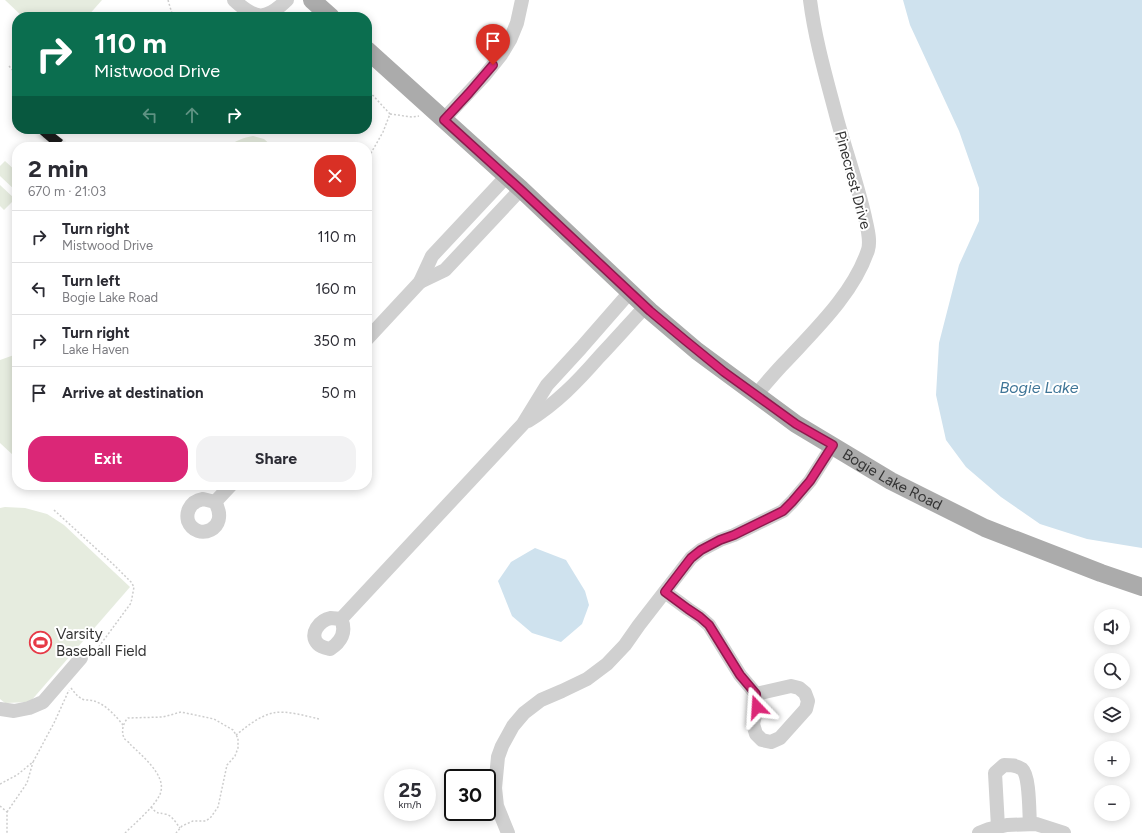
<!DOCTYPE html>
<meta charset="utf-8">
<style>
body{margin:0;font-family:Figtree,sans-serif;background:#f2f2f3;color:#2b2b33;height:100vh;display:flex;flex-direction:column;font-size:15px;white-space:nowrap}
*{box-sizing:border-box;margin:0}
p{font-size:13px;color:#7c7c81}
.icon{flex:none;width:22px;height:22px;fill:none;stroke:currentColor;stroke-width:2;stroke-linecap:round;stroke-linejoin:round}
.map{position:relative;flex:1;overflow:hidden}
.panel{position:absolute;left:12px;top:142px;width:360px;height:348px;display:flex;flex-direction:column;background:#fff;border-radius:16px;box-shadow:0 2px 10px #0003}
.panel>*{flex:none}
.banner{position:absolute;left:12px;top:12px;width:360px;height:122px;border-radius:16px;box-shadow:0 2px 10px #0003;background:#0b6e4f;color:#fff;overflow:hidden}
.buttons{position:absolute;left:1094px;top:609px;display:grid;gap:8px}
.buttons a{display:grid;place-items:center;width:36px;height:36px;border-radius:50%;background:#fff;box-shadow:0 2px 10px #0003;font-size:20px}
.speed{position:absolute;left:384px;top:769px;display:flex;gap:8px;font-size:20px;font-weight:700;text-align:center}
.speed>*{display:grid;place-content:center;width:52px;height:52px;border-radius:50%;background:#fff;box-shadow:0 2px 10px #0003;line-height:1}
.speed small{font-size:10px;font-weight:400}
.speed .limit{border:2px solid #111;border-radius:6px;background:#fff;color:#111}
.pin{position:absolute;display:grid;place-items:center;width:34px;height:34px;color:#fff;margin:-41px -17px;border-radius:50% 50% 50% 0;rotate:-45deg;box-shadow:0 0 4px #0007}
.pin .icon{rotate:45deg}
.me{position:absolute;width:44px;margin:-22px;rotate:340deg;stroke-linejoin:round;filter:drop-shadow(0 0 3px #0008)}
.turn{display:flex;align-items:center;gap:14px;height:84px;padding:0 16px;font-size:18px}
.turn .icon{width:52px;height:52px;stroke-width:2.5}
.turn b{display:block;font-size:28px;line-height:34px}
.lanes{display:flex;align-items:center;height:38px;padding:0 16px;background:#0003;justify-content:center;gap:20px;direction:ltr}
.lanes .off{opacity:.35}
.round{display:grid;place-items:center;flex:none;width:42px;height:42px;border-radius:16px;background:#f2f2f3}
.head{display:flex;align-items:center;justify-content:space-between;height:68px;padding:0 16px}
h1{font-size:24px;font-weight:700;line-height:30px}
.primary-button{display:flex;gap:8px;margin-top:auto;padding:8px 16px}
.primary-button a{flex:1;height:46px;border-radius:16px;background:#db2777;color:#fff;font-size:16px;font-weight:700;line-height:46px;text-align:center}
.primary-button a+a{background:#f2f2f3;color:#2b2b33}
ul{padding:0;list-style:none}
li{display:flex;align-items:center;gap:12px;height:52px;padding:0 16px;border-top:1px solid #e1e1e2}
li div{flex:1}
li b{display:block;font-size:15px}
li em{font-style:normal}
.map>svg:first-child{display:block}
</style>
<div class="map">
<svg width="1142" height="833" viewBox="0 0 1142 833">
<defs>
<filter id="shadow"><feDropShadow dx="2.5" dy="4.5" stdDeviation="2" flood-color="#0004"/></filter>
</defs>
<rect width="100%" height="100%" fill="#fff"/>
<!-- green -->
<g fill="#e6ecdf">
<path d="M5,0h97l-15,17h-64z"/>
<path d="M253,136l11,3 9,8h-45c8,-7 15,-9 25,-11z"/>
<path d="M5,161l12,11v20l-17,-16v-10z"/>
<path d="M0,185l15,14 -11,11 -4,-4z"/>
<path d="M14,355h3v100h-4l-13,-12v-83z"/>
<path d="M5,507l20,1 22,6 17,11 66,62 -100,115 -25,1 -5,-4v-191z"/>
</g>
<!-- water -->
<g fill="#cfe2ee">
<path d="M903,0h239v548l-55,-9 -47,-15 -39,-27 -35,-30 -20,-27 -10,-45 3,-52 20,-78 20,-44v-33l-20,-57 -49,-106z"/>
<path d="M535,548l31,12 19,31 4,14 -7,19 -21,18 -29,-9 -20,-17 -14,-35 13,-19z"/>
</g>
<!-- building -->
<path fill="#1a1a1a" filter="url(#shadow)" d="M34,129h15l14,11 -6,7h-2z"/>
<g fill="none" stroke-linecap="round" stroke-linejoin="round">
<!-- path -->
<g stroke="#cdcdcd" stroke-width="1.5" stroke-dasharray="2 2" stroke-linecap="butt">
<path d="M168,0l5,17"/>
<path d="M9,66l8,9"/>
<path d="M367,89l23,25 -7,18 -16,28"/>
<path d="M390,114l22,3 7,-1"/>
<path d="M54,510l60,55 17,17 3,5 -3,16 -39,53"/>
<path d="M71,688c4,5 7,10 14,12 3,0 6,0 9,1 11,3 22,15 29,24"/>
<path d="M236,735c10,-8 23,-19 37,-22 13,-3 33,3 46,6"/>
<path d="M0,784l17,-9 16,-13 21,-39 15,-33"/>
<path d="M0,806l7,6v21"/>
<path d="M151,807c7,8 6,5 14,7 7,1 11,9 15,14"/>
<path d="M7,812l20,-29 6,-21"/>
<path d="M125,833c9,-9 34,-30 36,-42 4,-17 -20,-36 -31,-47 -1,-2 -5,-4 -6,-6 -3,-7 -1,-15 4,-20l35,-1 18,-5 33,7 19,11 5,8v10l-3,8 -8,9 -9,42 -7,10 -5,4h-13l-11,5 -6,7"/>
</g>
<!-- minor -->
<g stroke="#d0d0d0" stroke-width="14">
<path d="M234,0c22,20 31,21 53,0"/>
<path d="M443,120l42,-45 16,-20 9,-15 7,-17 5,-23"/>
<path d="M420,282l25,-12 76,-81"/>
<path d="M367,339l53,-57 12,-26 74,-79"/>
<path d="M756,395c10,-12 21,-25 32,-36 30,-32 66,-67 80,-109 3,-10 -1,-23 -3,-33 -8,-35 -20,-68 -29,-102 -10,-38 -21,-76 -26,-115"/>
<path d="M528,421c28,-17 50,-40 71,-64 16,-17 31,-34 46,-50"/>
<path d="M203,499l12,3c16,28 -19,40 -27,19 -1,-4 -1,-8 1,-12 3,-6 8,-9 14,-10z"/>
<path d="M215,502l16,-17"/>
<path d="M665,592l23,17 12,8 9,8 31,50 16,19 1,13 -4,17 3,10 6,6 9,2 9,-4 26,-29 2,-8 -3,-8 -6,-5 -8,-2 -35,8"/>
<path d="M341,619c6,13 0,23 -11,30 -4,-1 -9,-2 -12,-5 -10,-10 2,-24 13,-26 3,0 7,1 10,1l182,-195 24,-39 34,-37 49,-56"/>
<path d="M0,709l14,2 15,-3 14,-6 38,-44"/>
<path d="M998,827l-3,-54 9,-8c7,0 12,0 18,4 8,7 7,44 8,55"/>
<path d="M508,833l-11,-27 -2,-18 3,-31 4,-11 11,-20 11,-13 17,-13 21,-9 25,-12 20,-15 18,-19 14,-20 52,-67 10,-8 19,-10 14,-5 49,-24 9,-9 18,-21 23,-36"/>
<path d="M979,833l10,-4 18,-4 29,-1 28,9"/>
</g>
<!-- major -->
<g stroke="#ababab" stroke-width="18">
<path d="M312,0l19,17"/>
<path id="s1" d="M367,50l154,139 129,122 47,40 99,73 95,57 94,47 116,45 41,14"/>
</g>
</g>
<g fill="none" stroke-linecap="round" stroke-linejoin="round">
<defs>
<path id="route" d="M493,65l-24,28 -25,27 76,69 130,122 36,30 38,31 72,52 37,21 -23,36 -18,21 -9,9 -49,24 -14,5 -19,10 -10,8 -26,34 23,17 12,8 9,8 31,50 16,19 1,13"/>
</defs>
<!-- route casing -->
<use href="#route" stroke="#8e194d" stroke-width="10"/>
<!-- route -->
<use href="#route" stroke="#db2777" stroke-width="7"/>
</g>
<!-- icons -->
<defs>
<symbol id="stadium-ring" viewBox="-11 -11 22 22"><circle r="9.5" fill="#fff" stroke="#e63946" stroke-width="1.5"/><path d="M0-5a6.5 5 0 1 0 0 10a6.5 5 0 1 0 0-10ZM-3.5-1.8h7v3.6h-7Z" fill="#e63946"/></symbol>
</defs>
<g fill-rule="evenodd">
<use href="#stadium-ring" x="28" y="630" width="25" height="25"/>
</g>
<g text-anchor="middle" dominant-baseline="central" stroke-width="4" stroke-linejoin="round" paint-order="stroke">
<!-- street labels -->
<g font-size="15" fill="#333" stroke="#fff">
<text transform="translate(853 180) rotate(75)">Pinecrest Drive</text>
<text stroke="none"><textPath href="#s1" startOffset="681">Bogie Lake Road</textPath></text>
</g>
<!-- poi labels -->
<g font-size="15" fill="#333" stroke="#fff" text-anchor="start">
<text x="56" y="634">Varsity<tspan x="56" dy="17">Baseball Field</tspan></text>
</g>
<!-- water labels -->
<g font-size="16" font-style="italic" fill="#3f7597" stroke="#fff">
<text x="1039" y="387">Bogie Lake</text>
</g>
</g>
</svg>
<div class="buttons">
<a><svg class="icon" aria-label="sound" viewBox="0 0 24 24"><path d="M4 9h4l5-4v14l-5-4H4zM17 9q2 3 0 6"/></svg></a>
<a><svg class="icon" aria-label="search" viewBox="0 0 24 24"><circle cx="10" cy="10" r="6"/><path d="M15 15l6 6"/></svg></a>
<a><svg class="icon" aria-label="layers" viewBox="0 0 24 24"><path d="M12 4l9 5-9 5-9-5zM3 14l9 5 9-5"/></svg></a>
<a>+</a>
<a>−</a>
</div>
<div class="speed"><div>25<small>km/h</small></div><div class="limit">30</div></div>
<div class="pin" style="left:493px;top:65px;background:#d93025"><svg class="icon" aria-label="arrive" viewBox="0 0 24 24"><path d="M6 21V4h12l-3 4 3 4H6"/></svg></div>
<svg class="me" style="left:757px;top:707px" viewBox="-20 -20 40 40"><path d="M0-17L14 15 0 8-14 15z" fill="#db2777" stroke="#fff" stroke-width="4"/></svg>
<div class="banner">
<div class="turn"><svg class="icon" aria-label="right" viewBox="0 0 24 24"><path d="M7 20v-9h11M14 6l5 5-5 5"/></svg><div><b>110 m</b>Mistwood Drive</div></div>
<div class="lanes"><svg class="icon off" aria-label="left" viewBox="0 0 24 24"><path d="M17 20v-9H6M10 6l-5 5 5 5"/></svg><svg class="icon off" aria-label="ahead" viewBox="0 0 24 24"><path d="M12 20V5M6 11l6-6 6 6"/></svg><svg class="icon" aria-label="right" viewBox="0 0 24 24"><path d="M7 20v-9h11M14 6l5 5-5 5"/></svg></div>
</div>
<section class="panel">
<div class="head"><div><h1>2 min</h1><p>670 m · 21:03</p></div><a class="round" style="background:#d93025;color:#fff"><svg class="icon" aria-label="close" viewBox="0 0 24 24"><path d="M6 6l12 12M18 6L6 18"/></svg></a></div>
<ul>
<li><svg class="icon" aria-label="right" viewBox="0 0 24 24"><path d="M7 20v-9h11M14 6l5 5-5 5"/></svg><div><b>Turn right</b><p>Mistwood Drive</p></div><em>110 m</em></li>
<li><svg class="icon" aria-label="left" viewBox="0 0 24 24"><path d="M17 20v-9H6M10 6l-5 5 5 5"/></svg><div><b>Turn left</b><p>Bogie Lake Road</p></div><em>160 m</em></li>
<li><svg class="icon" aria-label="right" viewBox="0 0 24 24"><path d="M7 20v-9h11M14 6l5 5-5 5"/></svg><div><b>Turn right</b><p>Lake Haven</p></div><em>350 m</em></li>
<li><svg class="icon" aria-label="arrive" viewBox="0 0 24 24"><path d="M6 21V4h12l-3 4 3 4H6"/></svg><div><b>Arrive at destination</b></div><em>50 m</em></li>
</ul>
<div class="primary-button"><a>Exit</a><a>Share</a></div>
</section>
</div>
